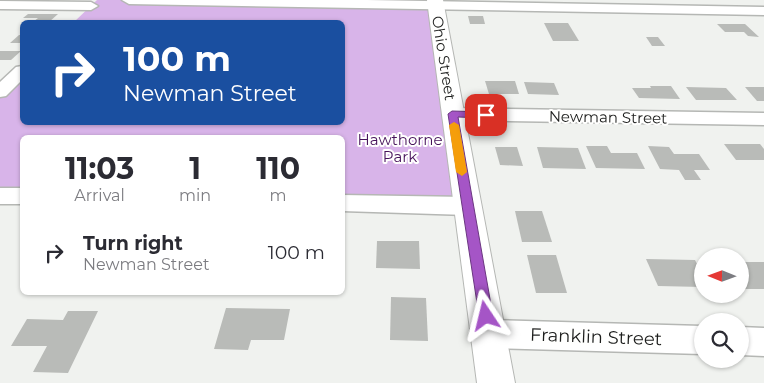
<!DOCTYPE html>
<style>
body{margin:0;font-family:Montserrat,sans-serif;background:#f2f2f3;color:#2b2b33;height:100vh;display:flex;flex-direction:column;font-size:19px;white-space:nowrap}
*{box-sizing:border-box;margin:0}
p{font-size:16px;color:#7c7c81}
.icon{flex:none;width:28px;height:28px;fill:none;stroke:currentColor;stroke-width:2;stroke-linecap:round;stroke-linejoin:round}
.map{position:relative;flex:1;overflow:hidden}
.details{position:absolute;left:20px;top:135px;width:325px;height:160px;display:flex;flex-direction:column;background:#fff;border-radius:8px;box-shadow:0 1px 4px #0004}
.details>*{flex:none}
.banner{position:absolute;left:20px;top:20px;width:325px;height:105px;border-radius:8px;box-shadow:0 1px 4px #0004;background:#1a4fa0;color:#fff;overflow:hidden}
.needle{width:32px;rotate:271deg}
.controls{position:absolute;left:694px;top:248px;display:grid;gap:10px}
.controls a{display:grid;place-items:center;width:55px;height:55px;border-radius:50%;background:#fff;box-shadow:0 1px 4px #0004;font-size:25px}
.pin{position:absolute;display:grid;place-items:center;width:42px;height:42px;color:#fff;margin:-21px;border-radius:10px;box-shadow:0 2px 8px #0006}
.me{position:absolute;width:55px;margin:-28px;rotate:350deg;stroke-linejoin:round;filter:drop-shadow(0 0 4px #0008)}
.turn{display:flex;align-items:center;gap:18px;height:105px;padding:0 20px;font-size:22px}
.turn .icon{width:65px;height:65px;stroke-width:2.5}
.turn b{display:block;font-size:35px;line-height:42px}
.eta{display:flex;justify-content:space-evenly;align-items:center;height:85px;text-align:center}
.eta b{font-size:30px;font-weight:700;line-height:35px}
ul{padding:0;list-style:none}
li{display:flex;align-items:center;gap:15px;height:65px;padding:0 20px}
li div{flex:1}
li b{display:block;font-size:19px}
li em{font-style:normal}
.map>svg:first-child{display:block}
</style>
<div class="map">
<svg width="764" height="383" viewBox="0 0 764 383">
<rect width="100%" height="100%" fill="#f0f2ef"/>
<!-- green -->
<path fill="#d8b4e9" d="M97,0h338l32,206 -124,-3 -1,-65h-320v58h-22v-104l22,-21v51h320v-100h-268z"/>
<!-- building -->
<g fill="#b9bbb8">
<path d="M28,14h30l-9,8h-16l5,-4h-15z"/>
<path d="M468,16h15l2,8h-15z"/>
<path d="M544,23h24l11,18h-26z"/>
<path d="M717,24h28l14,13 -11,-1 -4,-4h-19z"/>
<path d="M19,35h3v8h-12z"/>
<path d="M646,37h12l7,9h-13z"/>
<path d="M0,51h21l-10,9h-11z"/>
<path d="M485,81h30l4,13h-30z"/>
<path d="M524,82l30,1 5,12 -31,-1z"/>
<path d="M650,86h21l9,13 -41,-1 -7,-10h19z"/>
<path d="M686,87l40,1 11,12h-41z"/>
<path d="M745,87h19v14h-7z"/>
<path d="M724,144h36l4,5v11h-28z"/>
<path d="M586,146h21l4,7h26l8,16 -49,-1z"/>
<path d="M648,146l21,1 5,7h25l11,16h-16l7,10h-16l-6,-10 -19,-1z"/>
<path d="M495,147h22l6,19 -23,-1z"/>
<path d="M537,147l41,1 8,21 -43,-1z"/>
<path d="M515,211h27l10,31h-30z"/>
<path d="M377,241h42l1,28 -44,-1z"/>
<path d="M527,255h29l11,38h-31z"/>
<path d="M646,259l49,1 7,14v13l-44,-1z"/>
<rect x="740" y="262" width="24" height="27"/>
<path d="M391,297l35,1 2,43 -38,-1z"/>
<path d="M226,308l64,1 -6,31h-33l-3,10 -34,-1z"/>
<path d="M68,311h30l-30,62 -35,-1 14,-26h-36l16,-27 36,1z"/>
</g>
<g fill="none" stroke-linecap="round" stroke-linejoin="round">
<defs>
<g id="street">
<path d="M122,0h245l397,7v8l-635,-11z"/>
<path d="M0,1l91,1 7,4 -7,4 -91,-1z"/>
<path d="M22,66v14l-16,16 -6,1v-15l16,-15z"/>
<path d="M452,108l312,5v12l-312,-5 -7,-2 -2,-4 2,-4z"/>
<rect x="0" y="188" width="22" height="16"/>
<path d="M342,195l125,2 8,3 4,6 -4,6 -8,3 -125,-4z"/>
<path d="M489,320l213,6v28l-213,-6 -10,-4 -5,-10 5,-10z"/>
<path d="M740,327l24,1v28l-24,-1z"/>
</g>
<path id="secondary" d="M427,0h16l72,383h-38z"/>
</defs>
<!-- street casing -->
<use href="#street" stroke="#b5b7b4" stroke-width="3"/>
<!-- secondary casing -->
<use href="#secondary" stroke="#b5b7b4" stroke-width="2"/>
<!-- street -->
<use href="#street" fill="#fff" fill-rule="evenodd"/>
<!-- secondary -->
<use href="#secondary" fill="#fff" fill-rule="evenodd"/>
</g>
<!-- route -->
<path fill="#a555c6" stroke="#6b3781" d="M452,111l34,1 5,3 -5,3 -28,-1 35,199 -2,4 -5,2 -5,-2 -2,-4 -31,-202z"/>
<!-- slow -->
<path fill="#f59e0b" d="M454,122l5,3 8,47 -5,4 -6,-4 -7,-47z"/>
<g text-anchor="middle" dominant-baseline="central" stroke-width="4" stroke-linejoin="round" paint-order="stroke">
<!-- street labels -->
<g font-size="15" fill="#1c1d1c" stroke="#fffffe">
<text transform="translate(444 58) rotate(81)">Ohio Street</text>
<text transform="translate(608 117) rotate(1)">Newman Street</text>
</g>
<!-- park labels -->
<g font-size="15" fill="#46125a" stroke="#fffffe">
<text x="400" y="139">Hawthorne<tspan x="400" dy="17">Park</tspan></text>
</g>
<!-- near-street labels -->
<g font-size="18" fill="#1c1d1c" stroke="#fffffe">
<text transform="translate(596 337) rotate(2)">Franklin Street</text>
</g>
</g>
</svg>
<div class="controls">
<a><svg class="needle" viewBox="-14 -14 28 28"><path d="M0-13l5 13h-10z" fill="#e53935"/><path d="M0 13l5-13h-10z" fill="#7c7c81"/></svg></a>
<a><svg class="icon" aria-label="search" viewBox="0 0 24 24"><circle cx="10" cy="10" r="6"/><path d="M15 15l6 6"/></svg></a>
</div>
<div class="pin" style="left:486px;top:115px;background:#d93025"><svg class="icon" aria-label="arrive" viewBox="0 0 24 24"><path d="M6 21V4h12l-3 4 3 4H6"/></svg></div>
<svg class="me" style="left:486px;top:316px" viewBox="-20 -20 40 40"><path d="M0-17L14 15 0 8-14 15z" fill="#a555c6" stroke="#fff" stroke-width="4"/></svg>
<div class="banner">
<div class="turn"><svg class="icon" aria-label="right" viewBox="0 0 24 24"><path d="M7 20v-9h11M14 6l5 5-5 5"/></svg><div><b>100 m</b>Newman Street</div></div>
</div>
<section class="details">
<div class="eta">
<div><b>11:03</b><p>Arrival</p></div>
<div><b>1</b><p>min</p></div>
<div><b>110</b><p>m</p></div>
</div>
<ul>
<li><svg class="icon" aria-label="right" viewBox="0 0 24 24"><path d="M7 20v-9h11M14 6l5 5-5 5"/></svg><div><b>Turn right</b><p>Newman Street</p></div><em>100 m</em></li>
</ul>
</section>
</div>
